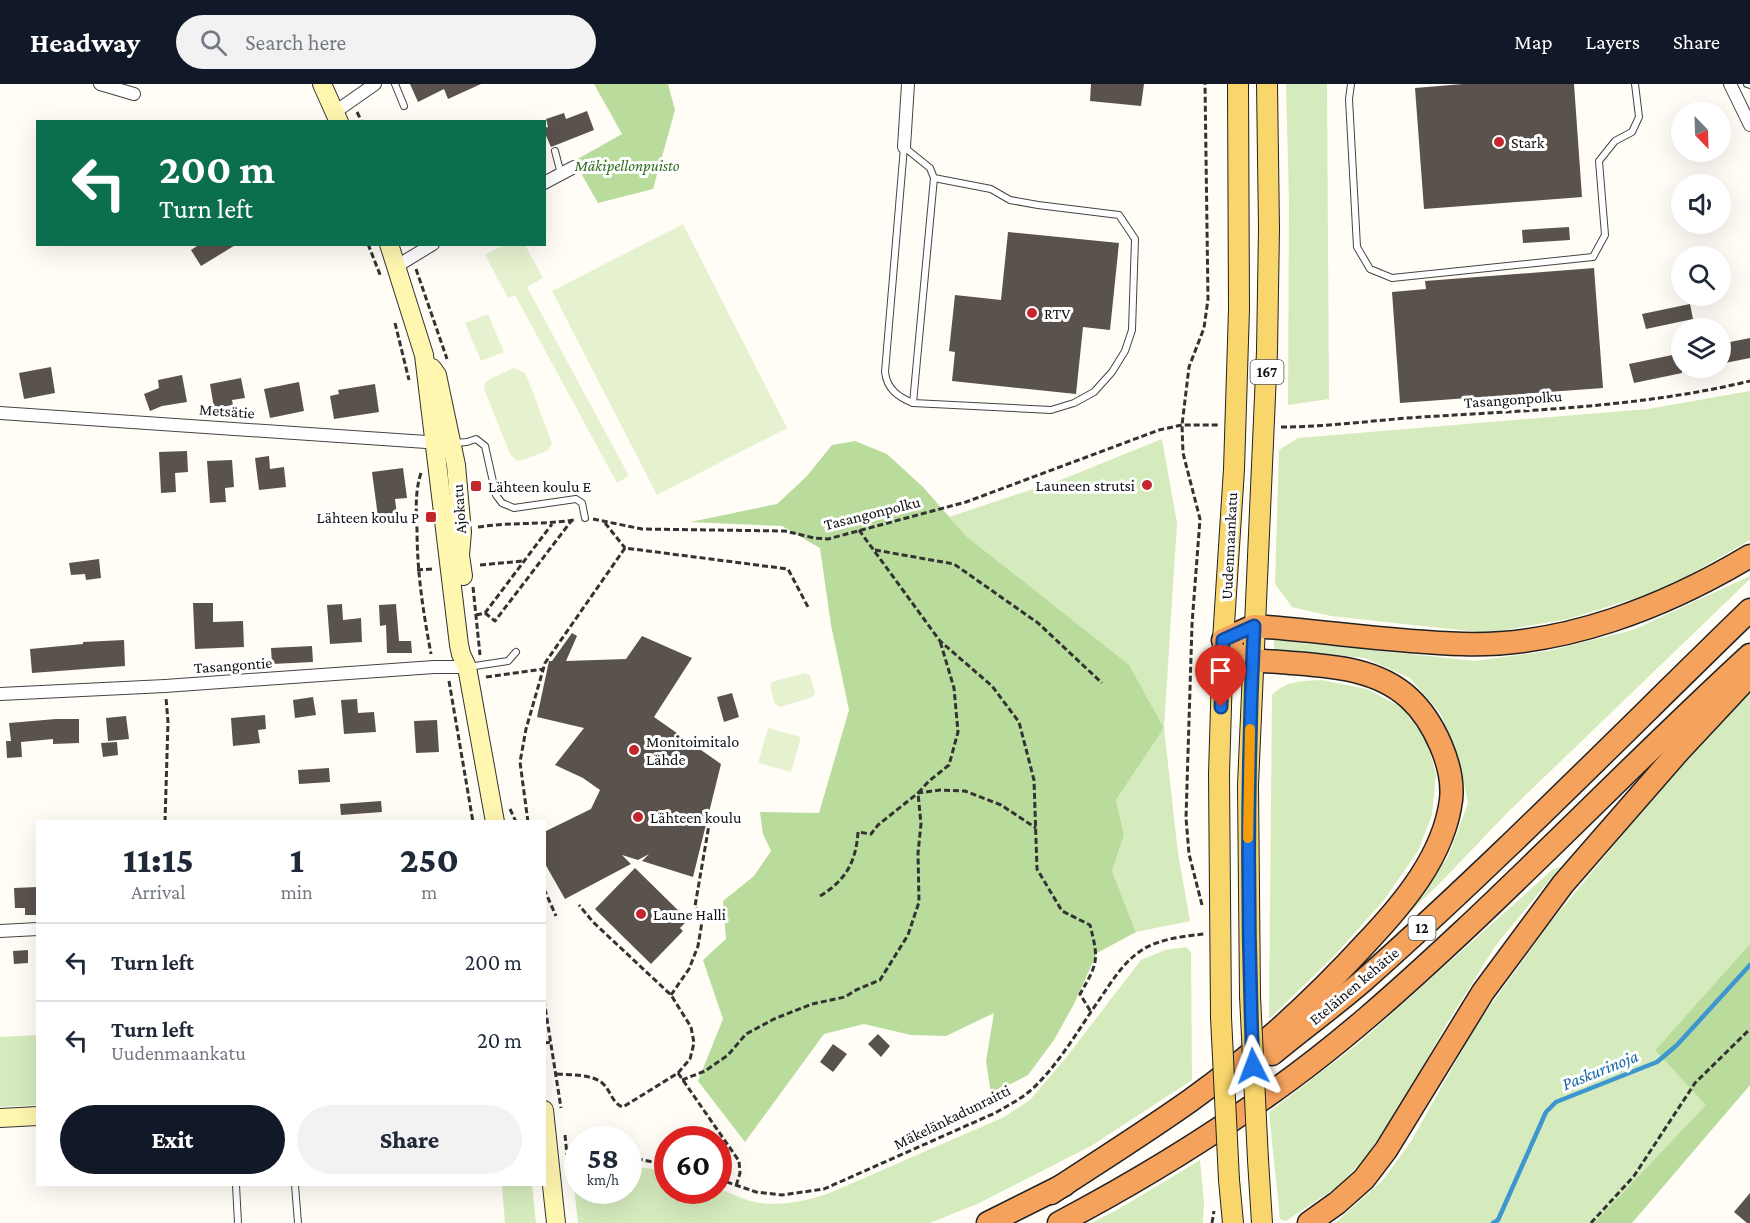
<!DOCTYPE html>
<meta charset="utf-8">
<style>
body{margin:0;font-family:"Crimson Pro",serif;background:#f2f2f3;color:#1f2937;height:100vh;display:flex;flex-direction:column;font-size:22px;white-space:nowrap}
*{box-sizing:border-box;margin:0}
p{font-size:20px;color:#747a83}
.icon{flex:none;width:33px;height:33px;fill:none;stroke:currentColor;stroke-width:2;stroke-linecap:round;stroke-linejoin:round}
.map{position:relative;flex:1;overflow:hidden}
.sheet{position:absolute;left:36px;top:736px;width:510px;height:366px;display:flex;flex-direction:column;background:#fff;border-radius:0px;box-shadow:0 6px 24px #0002}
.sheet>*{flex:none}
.banner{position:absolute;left:36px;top:36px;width:510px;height:126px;border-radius:0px;box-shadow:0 6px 24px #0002;background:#0b6e4f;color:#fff;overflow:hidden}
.needle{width:39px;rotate:157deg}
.buttons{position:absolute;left:1671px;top:18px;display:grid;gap:12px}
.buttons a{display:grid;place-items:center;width:60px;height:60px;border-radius:50%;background:#fff;box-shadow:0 6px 24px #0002;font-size:30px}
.speed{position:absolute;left:564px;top:1042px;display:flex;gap:12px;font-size:30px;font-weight:700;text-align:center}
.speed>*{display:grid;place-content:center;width:78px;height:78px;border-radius:50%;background:#fff;box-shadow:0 6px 24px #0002;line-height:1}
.speed small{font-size:15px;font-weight:400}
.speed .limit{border:9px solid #d22;background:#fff;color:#111}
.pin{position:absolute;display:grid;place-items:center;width:51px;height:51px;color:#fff;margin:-62px -26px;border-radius:50% 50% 50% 0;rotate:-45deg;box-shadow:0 0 6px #0007}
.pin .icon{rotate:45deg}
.me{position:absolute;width:66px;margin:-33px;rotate:357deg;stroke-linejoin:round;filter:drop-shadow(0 0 4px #0008)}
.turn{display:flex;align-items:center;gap:21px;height:126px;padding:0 24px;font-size:27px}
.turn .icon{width:78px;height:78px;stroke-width:2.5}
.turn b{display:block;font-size:42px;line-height:51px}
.eta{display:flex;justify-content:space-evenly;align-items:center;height:102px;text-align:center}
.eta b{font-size:36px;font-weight:800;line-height:42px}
.button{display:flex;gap:12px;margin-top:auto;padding:12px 24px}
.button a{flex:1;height:69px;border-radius:36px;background:#111827;color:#fff;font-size:24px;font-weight:800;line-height:69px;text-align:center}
.button a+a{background:#f2f2f3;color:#1f2937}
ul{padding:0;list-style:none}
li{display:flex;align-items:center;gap:18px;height:78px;padding:0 24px;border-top:2px solid #e0e1e3}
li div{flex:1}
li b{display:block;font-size:22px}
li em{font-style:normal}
header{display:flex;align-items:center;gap:36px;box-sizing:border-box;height:84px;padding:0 30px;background:#111827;color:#fff}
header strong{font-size:28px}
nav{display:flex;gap:33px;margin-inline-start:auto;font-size:21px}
.search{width:420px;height:54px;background:#f2f2f3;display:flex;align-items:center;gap:15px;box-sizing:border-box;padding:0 21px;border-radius:33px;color:#747a83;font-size:22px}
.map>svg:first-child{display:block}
</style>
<header>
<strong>Headway</strong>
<div class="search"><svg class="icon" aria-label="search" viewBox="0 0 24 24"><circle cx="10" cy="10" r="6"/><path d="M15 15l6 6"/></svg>Search here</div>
<nav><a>Map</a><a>Layers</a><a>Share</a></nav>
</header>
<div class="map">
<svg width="1750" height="1139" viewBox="0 0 1750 1139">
<rect width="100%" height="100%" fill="#fffdf5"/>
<!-- green -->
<g fill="#d5ebbd">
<path d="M1286,0h41l2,315 -41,6 1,-203z"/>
<path d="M1750,307v149l-85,49 -97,30 -81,14 -156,-17 -39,-9 -17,-23 4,-134 19,-12 350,-29z"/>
<path d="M1162,355l15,84 -13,205 14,125 12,68 -54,11 -24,-61 12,-36 -8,-35 48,-72 -35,-62 -163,-130 -17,-19 114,-38z"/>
<path d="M1750,492v3l-242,233 -66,69 -34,33 41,-59 19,-52 -8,-38 -19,-51 -31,-36 -45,-20 -91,-9v-9l201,21 73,-10 85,-21z"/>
<path d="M1321,596l46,9 34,18 25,32 10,35 -4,41 -14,36 -34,49 -50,56 -65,63 3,-324c13,-14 30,-14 49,-15z"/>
<path d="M1750,605v255l-95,106 52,55 -113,118h-259l47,-42 28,-38 67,-119 73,-101 84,-102z"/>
<path d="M1561,782l-65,79 -50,80 -45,80 -38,56 -29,28 -48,32 -6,-2 -11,-107 89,-68 194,-174z"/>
<path d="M1186,863l5,5 1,128 -101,66 -114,58 -47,19h-352l-4,-37 3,-21 1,26h50l1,-25 38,5 1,20h50l1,-2c11,4 23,10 35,13 24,5 55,-1 78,-10l172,-75 26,-17 35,-41 76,-99 24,-10z"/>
<path d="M37,951v70l-37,2v-70z"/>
<path d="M1200,1076l4,43 -1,20h-112l26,-13z"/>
<path d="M502,1101h30l4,38h-31z"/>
</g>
<!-- forest -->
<g fill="#b9dc9c">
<path d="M594,0h74l7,26 -22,79 -55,14 -24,-42 48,-27z"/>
<path d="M855,357l32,13 36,33 43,49 163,129 35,63 -48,72 8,35 -12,36 24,61 -39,21 -23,51 -20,36 -26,35 -37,19 -5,-33 8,-48 -48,23 -35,-1 -47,-11 -40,10 -79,108 -47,-61 25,-62 -20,-59 23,-21 -3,-38 31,-25 17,-25 -8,-17 -3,-22 59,1 30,-103 -18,-85 -11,-77 -38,-22 -92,-4 87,-18 29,-27 26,-32z"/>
<path d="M1750,860v141l-118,138h-38l112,-118 -51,-55z"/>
</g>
<!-- pitch -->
<g fill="#e6f2cf">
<path d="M683,140l104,204 -130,67 -105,-204z"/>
<path d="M504,161h21l18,33 -16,9 102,189 -12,7 -102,-188 -7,3 -23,-43z"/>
<path d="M488,230l16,38 -23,9 -16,-38z"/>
<path d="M513,284l12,5 2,4 25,66 -5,8 -27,10h-3l-7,-7 -26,-65 2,-7 4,-3z"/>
<path d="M805,589l5,2 5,18 -2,4 -33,10 -5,-3 -5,-17 2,-5z"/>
<path d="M768,644l33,9 -10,35 -33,-9z"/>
</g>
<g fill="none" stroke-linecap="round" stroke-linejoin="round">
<!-- stream -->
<path stroke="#3f96cf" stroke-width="4.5" d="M1493,1139l5,-3 48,-108 10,-10 101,-40 20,-17 73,-80"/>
</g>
<!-- building -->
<g fill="#5a524d">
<path d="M410,0h71l-33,15 -4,-10 -26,13z"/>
<path d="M1091,0h53l-3,22 -51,-5z"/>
<path d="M1463,0h111l8,113 -158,12 -9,-121z"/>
<path d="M587,27l7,19 -43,17 -7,-16v-3l4,-1 -2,-8 18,-6 2,6z"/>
<path d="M1569,143l1,13 -47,3 -1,-13z"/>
<path d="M1008,148l111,11 -9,87 -27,-3 -7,67 -124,-13 3,-29 -6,-1 6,-56 46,5z"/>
<path d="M200,160h37l-36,22 -10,-16z"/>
<path d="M1594,184l9,120 -203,15 -8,-111 34,-3 -1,-8z"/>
<path d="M1690,220l3,15 -47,10 -4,-15z"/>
<path d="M1750,254v20l-30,6v-20z"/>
<path d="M1682,269v20l-48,10 -5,-19z"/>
<path d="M51,283l4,26 -31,6 -5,-26z"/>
<path d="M182,291l5,27 -25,4 -12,5 -6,-17 15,-6 -1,-8z"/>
<path d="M241,294l4,20 -13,2 1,5 -19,3 -4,-24z"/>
<path d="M299,298l5,29 -34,7 -6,-29z"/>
<path d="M375,300l4,28 -45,7 -4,-23 9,-2 -1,-4z"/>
<path d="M187,367l1,21 -13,1 1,19 -15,1 -2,-41z"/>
<path d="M269,372l1,13 14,-2 2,20 -27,3 -4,-32z"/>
<path d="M232,376l2,27 -9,1 1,14 -16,1 -3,-42z"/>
<path d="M403,384l4,30 -12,1 2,16 -19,2 -6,-45z"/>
<path d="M99,475l2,19 -15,2 -1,-6 -14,1 -2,-12z"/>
<path d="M193,519h20v19l30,-1 1,26 -49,2z"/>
<path d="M342,520l1,16 18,-2 1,24 -32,2 -3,-39z"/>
<path d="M396,520l3,37h12l1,12h-25l-1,-28 -6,1 -1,-21z"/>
<path d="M572,549l5,3 -11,25 60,-2 16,-23 50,22 -38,59 67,47 -28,113 -51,-16 7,-7 -11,6 -16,-5 9,9 -66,35 -21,-37v-30l47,-23 9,-19 -17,-12 -28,-13 29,-37 -47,-11 12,-56h3z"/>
<path d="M124,556l1,26 -93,7 -2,-24 53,-5v-2z"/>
<path d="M312,562l1,16 -41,2 -1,-16z"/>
<path d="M732,609l7,24 -15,5 -7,-25z"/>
<path d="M313,613l3,18 -21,3 -2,-18z"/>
<path d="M357,615l1,14 16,-1 2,20 -32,2 -3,-34z"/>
<path d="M265,631l1,14 -8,1 2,13 -27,3 -2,-28z"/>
<path d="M126,632l3,23 -21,2 -2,-23z"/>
<path d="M56,635h23v24l-26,1v-5l-32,3 1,15 -15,1 -1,-17h5l-2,-18z"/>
<path d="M437,636l2,32 -23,1 -2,-32z"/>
<path d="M117,658l1,13 -15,2 -2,-14z"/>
<path d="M329,684l1,14 -31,2 -1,-14z"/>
<path d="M381,717l1,11 -41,3 -1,-11z"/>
<path d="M635,784l53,52 -8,8 3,3 -32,33 -56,-55z"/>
<path d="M38,803v28h-13v-7h-10l-1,-20z"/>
<path d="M28,866v13l-14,1 -1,-13z"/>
<path d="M878,950l12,12 -9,11 -13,-13z"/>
<path d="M833,960l14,10 -14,18 -13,-10z"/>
<path d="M1750,1109v30h-3l-13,-11z"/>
</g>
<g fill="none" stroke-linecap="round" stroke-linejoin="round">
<defs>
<g id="lane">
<path d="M395,0l9,22"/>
<path d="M1351,0l-2,15 8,148 13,22 22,9 201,-21 12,-22 -6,-74 16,-20 17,-9 7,-15 -4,-33"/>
<path d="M1747,0l3,1"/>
<path d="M904,63l26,21 4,10 57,11 19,11 28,5 81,10 16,24 -3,91 -7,21 -13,21 -18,20 -20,11 -23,7 -138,-7c-15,-6 -26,-14 -28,-31z"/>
<path d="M555,67l6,23"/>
<path d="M913,319l21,-225"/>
<path d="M455,359l12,-1 9,-3 9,7 11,49 6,8 12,5 62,-9 6,4 3,15"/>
<path d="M468,583l40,-6 8,-9"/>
<path d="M236,1101l2,38"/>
<path d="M295,1101l3,38"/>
</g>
<g id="street">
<path d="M100,0l34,10"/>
<path d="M1730,0l20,41"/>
<path d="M335,28l40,-28"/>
<path d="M904,63l4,-63"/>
<path d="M544,99l30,-16"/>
<path d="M397,182l36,-22"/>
<path d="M0,329l441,30"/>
<path d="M0,610l165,-8 269,-19h33"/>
<path d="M0,847l38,-2"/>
</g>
<g id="secondary">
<path d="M322,0l17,38"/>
<path d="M389,160l35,111 35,290 2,9 6,13 28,155"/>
<path d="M432,284l5,7 19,90 6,67 -2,23 3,21"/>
<path d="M544,1026l12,113"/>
<path d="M0,1034l38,-2"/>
</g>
<g id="primary">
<path d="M1250,912l-2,-211 19,-434 2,-122 -2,-145"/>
<path d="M1221,933l-2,-243 4,-134 11,-171 5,-160 -1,-225"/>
<path d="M1258,1076l4,63"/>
<path d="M1229,1096l4,43"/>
</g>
<g id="highway">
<path d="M1272,970c30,-25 62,-48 92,-74 133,-118 258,-246 386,-370"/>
<path d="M1051,1109c47,-31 95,-61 140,-93 64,-46 123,-100 176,-158 37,-39 77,-87 84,-142 4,-34 -18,-80 -42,-102 -35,-32 -85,-32 -129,-36 -15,-1 -31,0 -44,-9 -4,-4 -8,-9 -13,-13l31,-14c70,5 139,16 209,18 100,3 202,-37 287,-88"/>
<path d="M988,1139l76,-38"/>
<path d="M1059,1139c72,-38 142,-80 209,-128 69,-48 133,-106 194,-163 97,-91 190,-187 288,-277"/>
<path d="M1309,1139l28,-20 27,-24 22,-29 97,-158 80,-108 115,-132 71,-76"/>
</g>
</defs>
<!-- lane casing -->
<use href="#lane" stroke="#444" stroke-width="8"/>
<!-- street casing -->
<use href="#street" stroke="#444" stroke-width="14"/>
<!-- secondary casing -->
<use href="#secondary" stroke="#333" stroke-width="20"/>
<!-- primary casing -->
<use href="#primary" stroke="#222" stroke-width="22"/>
<!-- highway casing -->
<use href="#highway" stroke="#222" stroke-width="25"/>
<!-- path -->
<g stroke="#333" stroke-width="3" stroke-dasharray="6 3" stroke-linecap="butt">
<path d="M357,28l5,10"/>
<path d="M368,160l13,33"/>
<path d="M416,185l31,90"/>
<path d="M395,239l14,57"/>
<path d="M1281,343c48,0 94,-7 141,-10 111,-7 220,-10 328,-36"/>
<path d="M421,389c-6,18 -5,37 -4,56 0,43 6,82 14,125"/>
<path d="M593,435l49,10 143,2 29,7 14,1 138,-37 193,-72 23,-5h38"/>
<path d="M605,439l20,25"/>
<path d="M478,443c32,-5 64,-2 96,-7"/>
<path d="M859,446l81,111 52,45 27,36 15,58 3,89 25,42 28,14c9,35 8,38 -10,69l11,18"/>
<path d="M875,466l79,14 84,59 64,60"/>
<path d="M480,481l43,-4"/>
<path d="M417,486l15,-1"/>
<path d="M473,503l7,68"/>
<path d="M485,529l10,8 77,-101"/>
<path d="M476,531l9,-2 67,-89"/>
<path d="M486,593l58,-8"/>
<path d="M449,597l24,141"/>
<path d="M510,725l6,13"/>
<path d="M165,738l3,-100 -2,-24"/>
<path d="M528,738l-8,-60 6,-33 19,-66 80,-115 163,21 20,38"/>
<path d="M544,805l12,27"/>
<path d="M820,812c26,-16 36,-34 38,-64l13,2 7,-9 40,-32 22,-3 25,1 36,14 35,23"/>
<path d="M1202,821l-13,-51 -3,-36 6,-194 8,-105 -17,-66 -1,-28 7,-58 15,-39 4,-29 -3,-215"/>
<path d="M671,911l18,-26 9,-23 4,-24 -7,-16 14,-81"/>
<path d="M544,916l17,108"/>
<path d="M544,959l8,-1"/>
<path d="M678,989l61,88 1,12 -4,13"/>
<path d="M557,990c14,1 32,0 44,8 10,7 10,21 22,25l55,-34 12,-14 4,-16 -3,-16 -20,-32 -78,-73 -14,-17"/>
<path d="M682,996l23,-9 23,-16 18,-21 28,-15 38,-15 33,-7 11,-7 24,-10 28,-45 11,-33 -1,-49 3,-29 -3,-31 11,-12 20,-16 9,-33 -4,-44 -14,-47"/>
<path d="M565,1051l2,20"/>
<path d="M567,1065l11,1"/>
<path d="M628,1073l40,8"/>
<path d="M718,1095l38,13 26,3 42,-6 171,-76c12,-7 24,-13 35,-22 27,-24 47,-59 67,-88 14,-20 25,-40 45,-53 17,-11 42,-14 62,-16"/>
<path d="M1212,1139l2,-12"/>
<path d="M1591,1139l43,-47 61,-93 55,-54"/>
</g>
<!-- lane -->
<use href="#lane" stroke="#fff" stroke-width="6"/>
<!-- street -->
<use href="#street" stroke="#fff" stroke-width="12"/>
<!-- secondary -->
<use href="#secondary" stroke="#fff6b0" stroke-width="18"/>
<!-- primary -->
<use href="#primary" stroke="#f9d66b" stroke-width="20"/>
<!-- highway -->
<use href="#highway" stroke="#f5a25d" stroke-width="22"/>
<defs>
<g id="primary-bridge">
<path d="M1250,912l8,164"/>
<path d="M1221,933l8,163"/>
</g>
</defs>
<!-- primary-bridge casing -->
<use href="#primary-bridge" stroke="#222" stroke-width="22" stroke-linecap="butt"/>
<!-- primary-bridge -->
<use href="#primary-bridge" stroke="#f9d66b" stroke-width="20"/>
</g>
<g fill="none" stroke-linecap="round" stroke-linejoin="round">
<defs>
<path id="route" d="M1221,623l2,-67 31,-14c-7,147 -7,293 -1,440"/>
</defs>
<!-- route casing -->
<use href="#route" stroke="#114b97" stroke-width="15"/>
<!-- route -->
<use href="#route" stroke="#1a73e8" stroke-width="10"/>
<!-- slow -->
<path stroke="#f59e0b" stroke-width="10" d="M1248,754l2,-109"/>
</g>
<!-- markers -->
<g fill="#c4262e" stroke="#fff" stroke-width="2">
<circle cx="1499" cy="58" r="6"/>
<circle cx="1032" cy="229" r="6"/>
<circle cx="1147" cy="401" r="6"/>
<rect x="470" y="396" width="12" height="12" rx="3"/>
<rect x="425" y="427" width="12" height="12" rx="3"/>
<circle cx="634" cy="666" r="6"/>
<circle cx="638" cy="733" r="6"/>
<circle cx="641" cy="830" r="6"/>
</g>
<g text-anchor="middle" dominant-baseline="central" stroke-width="6" stroke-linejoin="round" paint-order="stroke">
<!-- shield labels -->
<g fill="#fff" stroke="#585858" stroke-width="1.5">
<rect x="1250.5" y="276" width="33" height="24" rx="4.5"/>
<rect x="1408.5" y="832" width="27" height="24" rx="4.5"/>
</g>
<g font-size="15" font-weight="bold" fill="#111">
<text x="1267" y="288">167</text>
<text x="1422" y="844">12</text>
</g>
<!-- poi labels -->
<g font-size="16" fill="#111" stroke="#fff" text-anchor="start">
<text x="1511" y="58">Stark</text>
<text x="1044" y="229">RTV</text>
<text x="1135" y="401" text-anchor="end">Launeen strutsi</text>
<text x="488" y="402">Lähteen koulu E</text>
<text x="419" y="433" text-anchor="end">Lähteen koulu P</text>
<text x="646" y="657">Monitoimitalo<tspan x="646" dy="18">Lähde</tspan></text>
<text x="650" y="733">Lähteen koulu</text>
<text x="653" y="830">Laune Halli</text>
</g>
<!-- park labels -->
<g font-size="16" font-style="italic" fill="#2f6b1f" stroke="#fff">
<text x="627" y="81">Mäkipellonpuisto</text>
</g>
<!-- street labels -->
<g font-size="16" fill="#111" stroke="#fff">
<text transform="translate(1513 315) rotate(-4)">Tasangonpolku</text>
<text transform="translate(227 327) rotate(4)">Metsätie</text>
<text transform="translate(459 425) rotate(-94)">Ajokatu</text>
<text transform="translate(872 429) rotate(-14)">Tasangonpolku</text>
<text transform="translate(1229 462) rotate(-87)">Uudenmaankatu</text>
<text transform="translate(233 581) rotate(-4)">Tasangontie</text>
<text transform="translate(1354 902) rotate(-40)">Eteläinen kehätie</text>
<text transform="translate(952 1033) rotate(-26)">Mäkelänkadunraitti</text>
</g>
<!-- water labels -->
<g font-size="18" font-style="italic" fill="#1768a6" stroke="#fff">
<text transform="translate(1600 986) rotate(-22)">Paskurinoja</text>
</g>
</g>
</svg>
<div class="buttons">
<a><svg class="needle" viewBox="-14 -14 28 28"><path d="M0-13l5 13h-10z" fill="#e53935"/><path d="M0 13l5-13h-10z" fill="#747a83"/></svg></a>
<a><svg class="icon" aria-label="sound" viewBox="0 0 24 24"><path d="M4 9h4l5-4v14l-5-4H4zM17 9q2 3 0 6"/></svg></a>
<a><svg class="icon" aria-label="search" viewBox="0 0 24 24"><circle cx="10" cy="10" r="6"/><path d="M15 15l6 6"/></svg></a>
<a><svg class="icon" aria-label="layers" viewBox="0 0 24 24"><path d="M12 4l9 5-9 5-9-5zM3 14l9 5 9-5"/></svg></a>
</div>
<div class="speed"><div>58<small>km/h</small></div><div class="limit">60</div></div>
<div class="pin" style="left:1221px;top:623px;background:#d93025"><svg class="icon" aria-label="arrive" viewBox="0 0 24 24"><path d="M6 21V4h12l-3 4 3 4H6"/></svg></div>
<svg class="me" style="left:1253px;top:982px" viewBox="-20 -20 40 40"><path d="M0-17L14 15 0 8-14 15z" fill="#1a73e8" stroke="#fff" stroke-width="4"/></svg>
<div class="banner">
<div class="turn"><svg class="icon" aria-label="left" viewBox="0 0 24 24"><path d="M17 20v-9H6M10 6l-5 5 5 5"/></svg><div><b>200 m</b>Turn left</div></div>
</div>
<section class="sheet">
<div class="eta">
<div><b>11:15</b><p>Arrival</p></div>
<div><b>1</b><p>min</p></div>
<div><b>250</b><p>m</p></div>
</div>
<ul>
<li><svg class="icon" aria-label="left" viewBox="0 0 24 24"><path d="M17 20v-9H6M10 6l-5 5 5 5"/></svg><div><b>Turn left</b></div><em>200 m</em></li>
<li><svg class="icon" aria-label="left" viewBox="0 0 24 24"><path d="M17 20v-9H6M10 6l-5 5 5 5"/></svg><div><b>Turn left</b><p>Uudenmaankatu</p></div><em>20 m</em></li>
</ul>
<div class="button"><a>Exit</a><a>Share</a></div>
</section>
</div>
